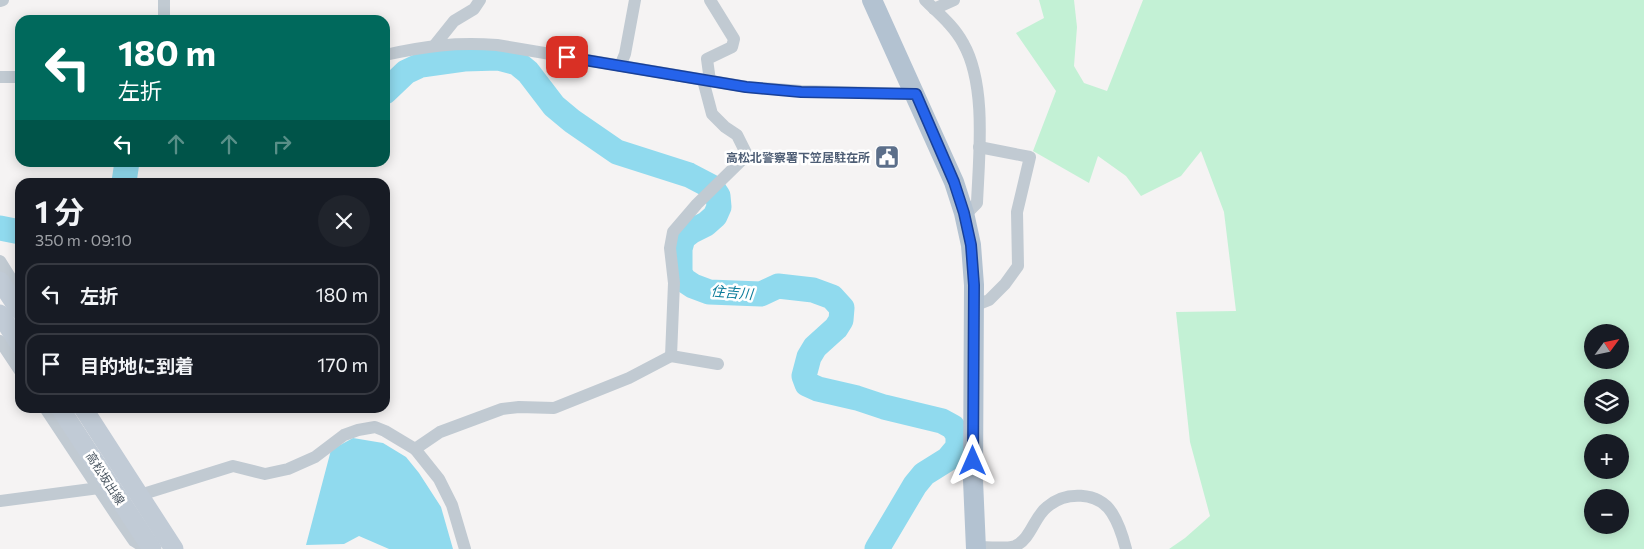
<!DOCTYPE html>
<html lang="ja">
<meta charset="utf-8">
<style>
body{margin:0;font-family:Commissioner,"Noto Sans JP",sans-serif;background:#20242c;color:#f1f3f6;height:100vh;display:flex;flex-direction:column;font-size:19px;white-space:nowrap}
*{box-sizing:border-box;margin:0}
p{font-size:16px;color:#9ea1a6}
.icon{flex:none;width:28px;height:28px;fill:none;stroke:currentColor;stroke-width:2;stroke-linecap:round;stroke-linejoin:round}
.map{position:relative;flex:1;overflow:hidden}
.side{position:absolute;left:15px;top:178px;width:375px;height:235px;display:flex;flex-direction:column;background:#171b24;border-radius:15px;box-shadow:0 2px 12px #0003}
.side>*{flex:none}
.top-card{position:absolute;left:15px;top:15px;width:375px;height:152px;border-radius:15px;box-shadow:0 2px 12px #0003;background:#00695c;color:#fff;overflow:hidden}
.needle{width:32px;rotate:57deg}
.buttons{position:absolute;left:1584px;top:324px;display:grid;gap:10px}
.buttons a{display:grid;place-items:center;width:45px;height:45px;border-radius:50%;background:#171b24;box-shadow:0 2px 12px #0003;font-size:25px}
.pin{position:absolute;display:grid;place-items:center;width:42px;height:42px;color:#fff;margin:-21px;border-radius:10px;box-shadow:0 2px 8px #0006}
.me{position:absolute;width:55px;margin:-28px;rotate:0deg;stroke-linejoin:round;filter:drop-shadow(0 0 4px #0008)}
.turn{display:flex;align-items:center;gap:18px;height:105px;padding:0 20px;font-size:22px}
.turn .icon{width:65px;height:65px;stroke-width:2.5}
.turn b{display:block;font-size:35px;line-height:42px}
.lanes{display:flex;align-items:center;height:48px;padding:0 20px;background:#0003;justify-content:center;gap:25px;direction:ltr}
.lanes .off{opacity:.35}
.round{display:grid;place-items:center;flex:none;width:52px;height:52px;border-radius:26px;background:#20242c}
.overview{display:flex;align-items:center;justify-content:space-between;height:85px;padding:0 20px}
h1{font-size:30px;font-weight:700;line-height:38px}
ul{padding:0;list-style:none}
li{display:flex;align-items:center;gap:15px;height:62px;margin:0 10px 8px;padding:0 10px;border:2px solid #363941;border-radius:15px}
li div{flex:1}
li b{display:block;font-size:19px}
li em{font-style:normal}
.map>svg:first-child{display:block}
</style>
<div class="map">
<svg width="1644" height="549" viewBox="0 0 1644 549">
<rect width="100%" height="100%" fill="#f5f3f3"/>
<!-- green -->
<path fill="#c3f1d5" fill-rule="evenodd" d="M1039,0h35l3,27 -3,39 10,17 23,8 36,-91h501v549h-475l16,-11 25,-22 -20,-74 -14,-130 60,-1 -12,-99 -23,-61 -20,25 -40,20 -15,-20 -28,-20 -9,27 -56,-32 23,-60 -40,-58 28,-15zM1592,332h28v28h-28zM1592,388h28v27h-28zM1592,442h28v28h-28zM1592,498h28v27h-28z"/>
<!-- water -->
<path fill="#90daee" d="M353,438l30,5 23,14 13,16 22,34 12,42h-64l-30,-13 -15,8 -38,1 25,-95z"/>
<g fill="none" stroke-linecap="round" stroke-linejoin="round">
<!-- river -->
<g stroke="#90daee" stroke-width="25">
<path d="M385,92l21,-20 15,-7 43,-6 34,-1 19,5 11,9 26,34 18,15 45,31 72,23 23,12 6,9 1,11 -4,9 -9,8 -14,7 -9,7 -3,11v24l4,7 9,6 16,6 52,2 17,-8 35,4 19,7 10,11 -1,12 -5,8 -21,19 -6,10 -5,19 3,8 11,5 39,9 27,9 58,14 11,6 5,8v12l-10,12 -24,15 -9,11 -38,64"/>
<path d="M124,182l3,-20"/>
<path d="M0,228l20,4"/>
</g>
<!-- street -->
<g stroke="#c1cad2" stroke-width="12">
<path d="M164,0v20"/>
<path d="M710,0l24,39 -2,8 -25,12 3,22"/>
<path d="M925,0c13,13 29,26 38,43 24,42 16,112 14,160l-13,13"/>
<path d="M0,1l3,-1"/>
<path d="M934,9l20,-9"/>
<path d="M434,46l20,-25 20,-12 6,-9"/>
<path d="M385,55c41,-9 70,-13 112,-10l250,42 54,4 114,3"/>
<path d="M620,66l5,-12 10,-54"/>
<path d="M0,77h20"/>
<path d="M703,80l9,34 13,13 12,8 10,20 -50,49 -24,28 -3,16 4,35 -3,73 47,8"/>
<path d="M0,261l20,32"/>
<path d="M974,306l15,-6 16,-16 13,-18 -1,-54 13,-55 -51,-10"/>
<path d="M0,341l20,30"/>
<path d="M45,408l73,110 16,23 13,8"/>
<path d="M415,449l24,30 13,26 13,44"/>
<path d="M140,495l93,-29 32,8 23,-5 27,-12 29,-22 14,-5 17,-3 10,4 30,18 25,-17 62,-23 17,-2 35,1 75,-30 42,-22"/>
<path d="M0,501l99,-13"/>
<path d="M976,547c10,0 31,2 39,-1 16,-7 19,-29 32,-39 18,-16 51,-16 65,6 7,11 11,24 14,36"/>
</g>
<!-- secondary -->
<g stroke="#c1cbd6" stroke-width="19">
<path d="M0,281l20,30"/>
<path d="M0,314l20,31"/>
<path d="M60,408l92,141"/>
<path d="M83,408l91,141"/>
</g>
<!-- primary -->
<path stroke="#b3c2d1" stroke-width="20" d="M872,0l82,182 10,31 7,32 3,40 -1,195 3,69"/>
</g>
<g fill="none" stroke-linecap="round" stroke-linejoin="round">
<defs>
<path id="route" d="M567,57l179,30 55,5 115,2 38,88 10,31 7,32 3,40 -1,176"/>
</defs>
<!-- route casing -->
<use href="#route" stroke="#184099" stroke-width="12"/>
<!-- route -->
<use href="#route" stroke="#2563eb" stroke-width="9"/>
</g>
<!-- icons -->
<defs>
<symbol id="civic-square" viewBox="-11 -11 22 22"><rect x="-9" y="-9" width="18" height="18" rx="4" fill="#5c6f8a" stroke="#fff"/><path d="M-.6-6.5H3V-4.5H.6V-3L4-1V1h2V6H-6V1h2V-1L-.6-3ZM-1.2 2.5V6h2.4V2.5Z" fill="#fff"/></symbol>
</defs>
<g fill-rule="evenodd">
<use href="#civic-square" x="873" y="143" width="28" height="28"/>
</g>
<g text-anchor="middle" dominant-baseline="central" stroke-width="5" stroke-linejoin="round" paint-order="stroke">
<!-- service labels -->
<g font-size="12" font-weight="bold" fill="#4e5e75" stroke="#fff" text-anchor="end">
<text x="870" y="157">高松北警察署下笠居駐在所</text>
</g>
<!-- street labels -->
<g font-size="12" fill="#4a5661" stroke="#fff">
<text transform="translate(106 478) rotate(57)">高松坂出線</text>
</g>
<!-- water labels -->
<g font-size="14" font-style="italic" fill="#0c7c9b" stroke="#fff">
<text transform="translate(732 292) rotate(5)">住吉川</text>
</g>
</g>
</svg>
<div class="buttons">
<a><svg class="needle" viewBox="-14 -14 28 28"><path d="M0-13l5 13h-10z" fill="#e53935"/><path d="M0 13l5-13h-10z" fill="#9ea1a6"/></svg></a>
<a><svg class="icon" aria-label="layers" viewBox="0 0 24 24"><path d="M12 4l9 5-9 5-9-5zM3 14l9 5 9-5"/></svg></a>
<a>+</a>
<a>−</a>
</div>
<div class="pin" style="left:567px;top:57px;background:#d93025"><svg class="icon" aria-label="arrive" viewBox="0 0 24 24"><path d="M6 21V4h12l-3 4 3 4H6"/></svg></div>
<svg class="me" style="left:973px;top:461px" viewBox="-20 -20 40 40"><path d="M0-17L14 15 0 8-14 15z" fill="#2563eb" stroke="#fff" stroke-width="4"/></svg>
<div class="top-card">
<div class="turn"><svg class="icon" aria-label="left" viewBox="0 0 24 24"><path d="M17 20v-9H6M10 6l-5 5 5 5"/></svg><div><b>180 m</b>左折</div></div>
<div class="lanes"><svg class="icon" aria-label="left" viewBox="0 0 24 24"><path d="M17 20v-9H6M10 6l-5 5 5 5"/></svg><svg class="icon off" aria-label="ahead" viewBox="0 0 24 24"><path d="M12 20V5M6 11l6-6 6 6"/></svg><svg class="icon off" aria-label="ahead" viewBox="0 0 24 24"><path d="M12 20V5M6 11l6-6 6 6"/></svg><svg class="icon off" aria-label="right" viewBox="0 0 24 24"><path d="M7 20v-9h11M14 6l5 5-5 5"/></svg></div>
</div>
<section class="side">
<div class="overview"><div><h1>1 分</h1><p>350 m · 09:10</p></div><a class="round"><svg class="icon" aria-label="close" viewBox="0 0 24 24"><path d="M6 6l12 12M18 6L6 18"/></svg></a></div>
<ul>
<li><svg class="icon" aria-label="left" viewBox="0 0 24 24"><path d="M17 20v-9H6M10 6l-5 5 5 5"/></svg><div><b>左折</b></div><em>180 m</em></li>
<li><svg class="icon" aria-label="arrive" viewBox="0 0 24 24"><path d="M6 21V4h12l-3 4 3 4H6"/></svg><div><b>目的地に到着</b></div><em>170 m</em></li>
</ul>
</section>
</div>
